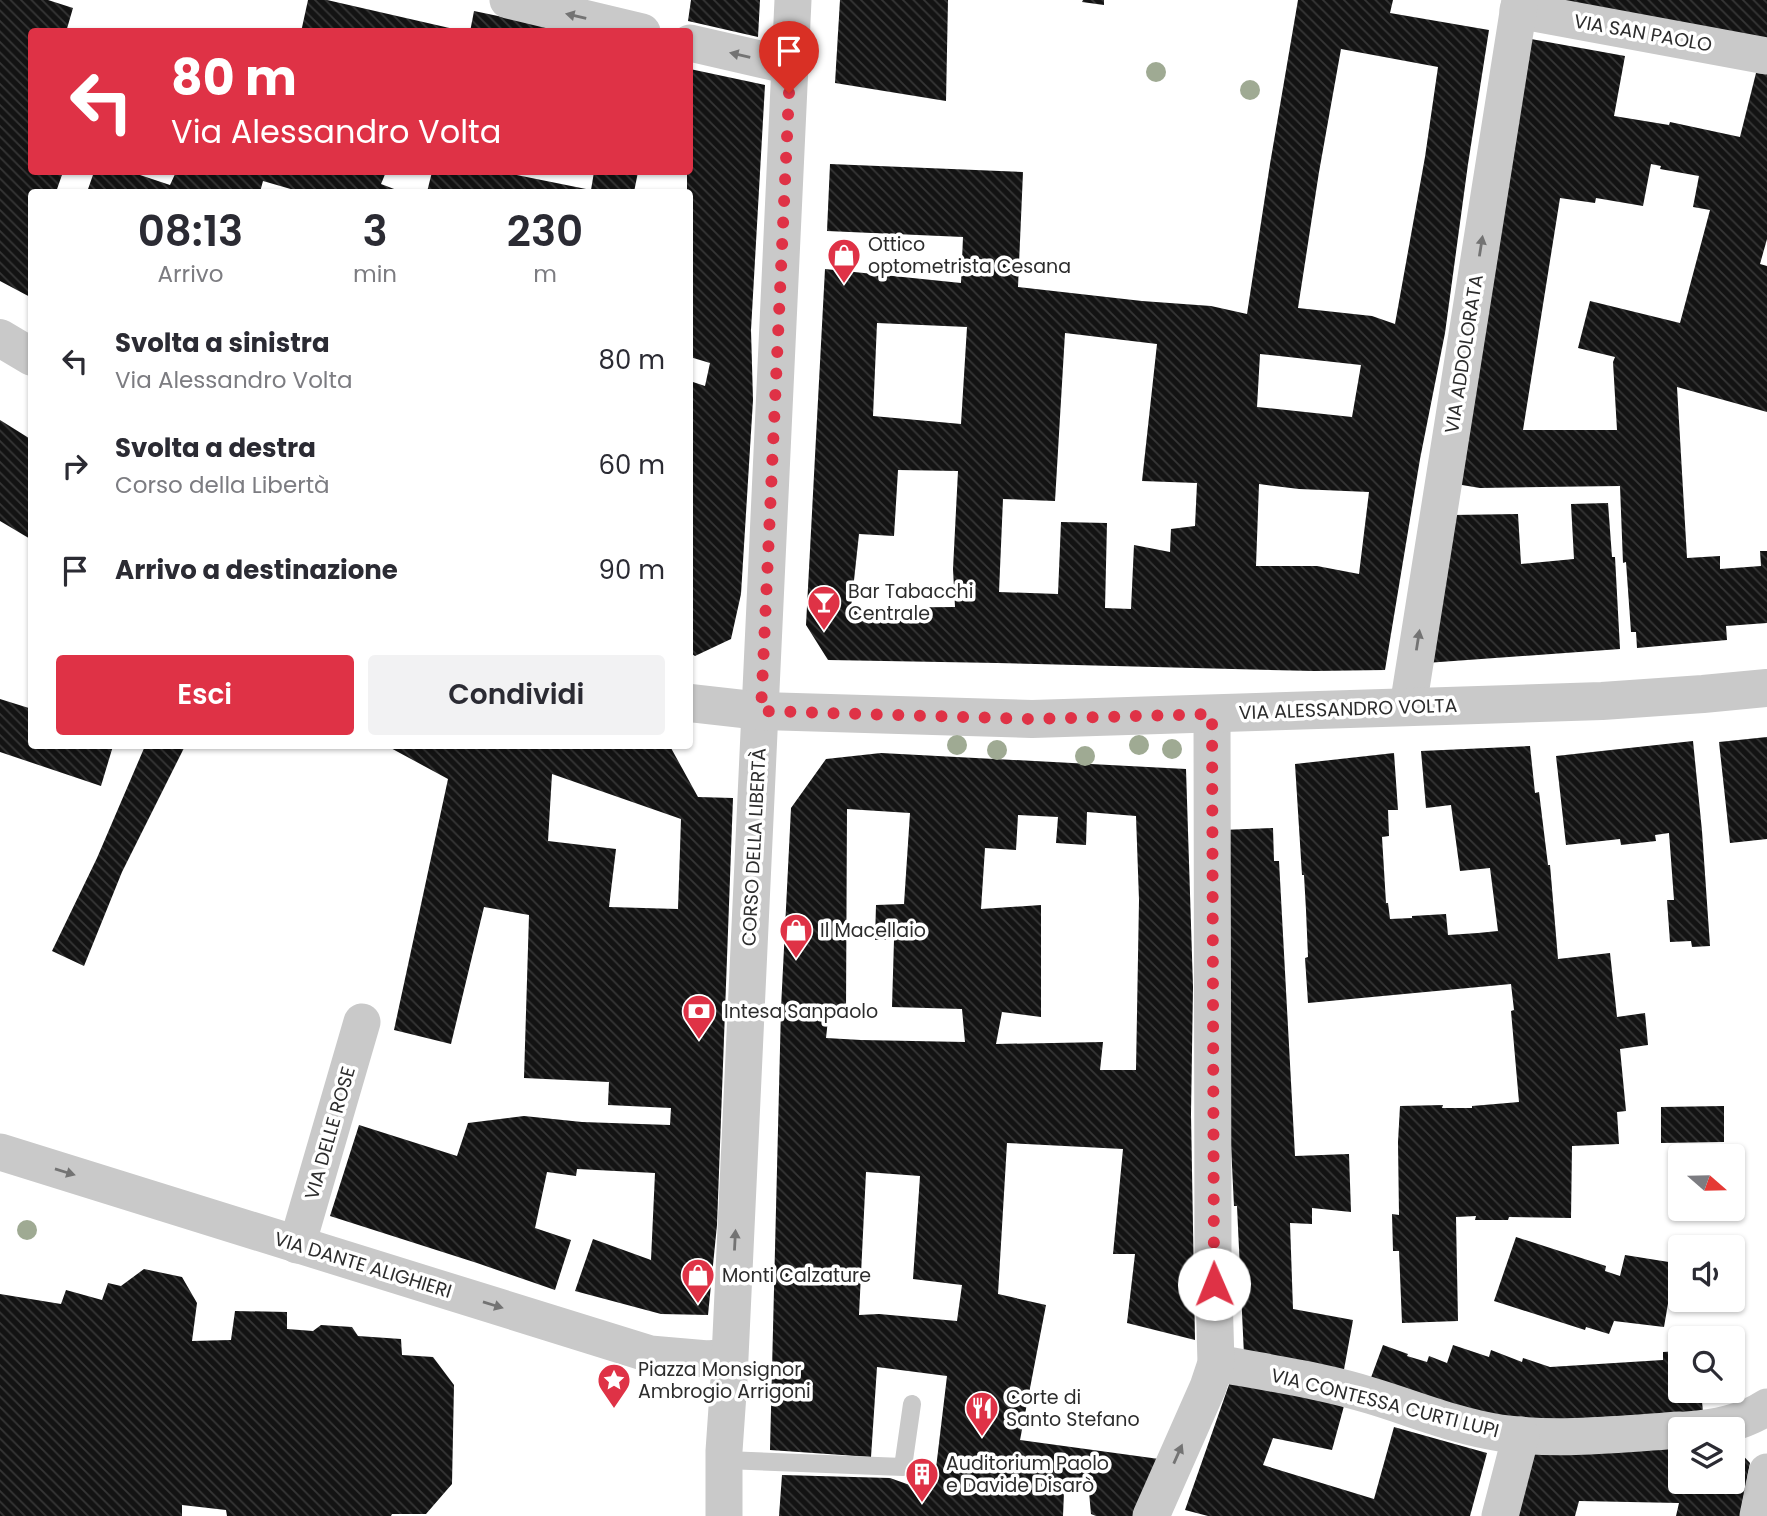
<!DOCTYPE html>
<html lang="it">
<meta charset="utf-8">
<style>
body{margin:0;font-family:Poppins,sans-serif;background:#f2f2f3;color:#2b2b33;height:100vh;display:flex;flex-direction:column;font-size:26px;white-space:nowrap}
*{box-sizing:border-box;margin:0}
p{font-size:23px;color:#7c7c81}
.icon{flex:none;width:38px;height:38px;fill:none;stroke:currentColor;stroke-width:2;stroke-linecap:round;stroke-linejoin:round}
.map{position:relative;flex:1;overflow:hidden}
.drawer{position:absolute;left:28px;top:189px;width:665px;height:560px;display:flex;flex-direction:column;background:#fff;border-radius:7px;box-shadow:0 2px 5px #0004}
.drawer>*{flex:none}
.top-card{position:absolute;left:28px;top:28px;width:665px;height:147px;border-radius:7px;box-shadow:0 2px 5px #0004;background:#df3246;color:#fff;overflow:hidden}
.needle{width:46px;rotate:110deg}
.controls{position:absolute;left:1668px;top:1144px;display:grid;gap:14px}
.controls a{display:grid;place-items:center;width:77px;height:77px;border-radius:7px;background:#fff;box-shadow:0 2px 5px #0004;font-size:35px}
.pin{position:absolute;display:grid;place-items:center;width:60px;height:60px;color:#fff;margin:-72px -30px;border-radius:50% 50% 50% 0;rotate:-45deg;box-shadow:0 0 7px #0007}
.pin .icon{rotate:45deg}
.me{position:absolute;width:77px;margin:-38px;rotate:359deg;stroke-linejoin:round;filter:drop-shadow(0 0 5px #0008)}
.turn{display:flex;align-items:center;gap:24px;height:147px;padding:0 28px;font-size:32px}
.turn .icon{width:91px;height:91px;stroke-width:2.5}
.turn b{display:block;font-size:49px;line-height:60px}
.eta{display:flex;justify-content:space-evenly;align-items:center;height:119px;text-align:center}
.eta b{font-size:42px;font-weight:600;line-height:49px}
.action{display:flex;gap:14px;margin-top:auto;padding:14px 28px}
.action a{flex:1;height:80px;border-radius:7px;background:#df3246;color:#fff;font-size:28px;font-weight:600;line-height:80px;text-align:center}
.action a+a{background:#f2f2f3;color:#2b2b33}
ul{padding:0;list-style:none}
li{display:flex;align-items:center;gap:21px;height:105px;padding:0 28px}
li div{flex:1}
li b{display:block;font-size:26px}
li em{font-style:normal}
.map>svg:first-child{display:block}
</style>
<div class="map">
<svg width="1767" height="1516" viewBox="0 0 1767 1516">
<defs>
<pattern id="building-back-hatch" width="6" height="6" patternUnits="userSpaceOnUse" patternTransform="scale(1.75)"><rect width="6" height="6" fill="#131313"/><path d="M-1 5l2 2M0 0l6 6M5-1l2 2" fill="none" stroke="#363636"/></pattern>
</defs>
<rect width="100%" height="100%" fill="#fff"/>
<!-- building -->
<g fill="url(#building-back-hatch)" fill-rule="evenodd">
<path d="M0,0h48l25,8 -7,24h-34l-2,124h2v16h31l-7,20h-24v106l-32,-17z"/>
<path d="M308,0h19l140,32h-166z"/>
<path d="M691,0h69l-2,37 -70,-16z"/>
<path d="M840,0h108l-2,101 -111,-18z"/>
<path d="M1083,0h21v5l-22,-3z"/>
<path d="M1298,0h95l-3,13 99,17 -21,134 -23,169 -25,126 -35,211 -71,1 -317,-8 -169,-3 -22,-35 19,-356 136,14 2,-46 -136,-6 3,-67 193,8 -5,115 124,14 69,5 36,8 23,-150zM1341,49l97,18 -13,90 -30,167 -23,-8 -74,-8 21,-136zM877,323l90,4 -6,97 -88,-8zM1065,333l92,11 -15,137 55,2 -2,43 -24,3 -1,23 -36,-7 -3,64 -26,-1 2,-85 -46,-1 -3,72 -59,-2 4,-93 52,2zM1260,354l101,11 -9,52 -95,-10zM898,470l60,1 -5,98 2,38 -104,1 8,-74 35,2zM1259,484l40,5 70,3 -10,82 -42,-8h-61z"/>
<path d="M1535,0h232v45z"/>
<path d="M474,11l92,19v2h-96z"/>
<path d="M1531,39l94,17 -11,60 55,9 1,-3 70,15 16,-64 11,1v165l-7,25 7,2v146l-90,-25 10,171 33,-2v13l41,-3 -1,-15h7v72l-41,3 1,14 -90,8 -1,-16h-5l-5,-70 -3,1 -3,-77 -140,2 -24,-4zM1651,164l10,2 -1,3 39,7 -6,31 17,3 -30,113 -90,-22 -12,47 37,9 -2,5 4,68h-94l37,-232 35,5 1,-5 47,8z"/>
<path d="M690,69l75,16 -14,245 2,70 -12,194 -10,45 -36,17 -5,-3v-272l15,5 5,-23 -20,-6v-165h-3v-20h3z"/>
<path d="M94,172h37l39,13 6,-13h210l-5,12 21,8h-101l-38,-11 -3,11h-173z"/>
<path d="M432,172h70l89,18 3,-18h44l-4,20h-207z"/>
<path d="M0,420l32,20v100l-32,-19z"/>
<path d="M1608,503l4,54h3l5,92 -194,14 26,-148 66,-1 3,50 53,-5 -3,-55z"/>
<path d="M0,699l32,10v37h81l-12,40 -101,-34z"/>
<path d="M1767,737v102l-37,4 -11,-101z"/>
<path d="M1693,741l9,90 8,115 -18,1 -1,-6 -21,1 -3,-42h7l-5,-67 -14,2 1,6 -35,4 -1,-6 -54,6 -10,-89z"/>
<path d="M145,746h40l-63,126 -38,94 -32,-15 45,-93z"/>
<path d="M387,746h275l9,2 27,49 35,1 -16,427 -9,90 -47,-1 -86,-23 18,-52 58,21 4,-87 -78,-4 -1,7 -29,-4 -12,56 36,12 -16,50 -78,-27 -147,-47 29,-91 98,31 11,-33 56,-7 58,6 88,3 1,-17 -63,-3 1,-23 -85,-4 5,-163 -45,-8 -33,137 -57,-14 54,-251zM552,774l129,45 -3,90 -69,-2 7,-58 -68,-8z"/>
<path d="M1530,746l5,47 4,-1 9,73h2l8,94 52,-6 7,64 28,-4 3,32 -28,4 6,62 -9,1 2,32 -47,2 -1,72 -62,-1 -1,3h-33l1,-4 -20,1 2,104 -56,2 -3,-72h-6l-1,-37 7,1 -1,-73 2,-36 43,-1 -1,3h30v-2l47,-4 -8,-91 3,-1 -3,-26 -203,19 -3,-45 3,-1 -2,-47 -2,-35h-2l-7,-111 99,-11 4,57h-10l1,26 -7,1 4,66h2l2,16 22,-1v-2l34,-2 2,21 30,-2 20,-2 -8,-63 -30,3 -9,-66 -25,3 -5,-57z"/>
<path d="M881,753l305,16 7,218 -2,127 4,226 -68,-17 8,-69h-22l10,-105 -116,-6 -9,151 48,11 -26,135 139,19 -24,57h-39l-5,-2 -2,-22h-25l-1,24h-284l3,-41 108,3 31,11 13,-4 13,-109 -70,-9 -6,90 -101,-7 11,-442 10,-200 35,-49zM847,809l63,4 -6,91 -28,1 -1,35h19l-2,67 70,2 3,33 -104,-2 -35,-2 3,-27 17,-1zM1087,812l49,4 3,84 -3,170h-36l3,-28 -107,2 6,-32 39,5v-112l-60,4 4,-61 31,2 2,-35 40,2 -2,26 30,2zM866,1172l54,4 -7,103 49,6 -5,36 -78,-7 -20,1z"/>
<path d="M1273,828l1,33h5l16,295 54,-2 2,58 -39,-4v16l-22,-1 3,86 60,11 -10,55 -99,-20 -7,-149h-3l-4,-81 -8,-295z"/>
<path d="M1724,1106v36l-63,1v-36z"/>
<path d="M1516,1237l90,29 -1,5 15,5 5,-21 50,8 -11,64 -50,-6 -5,13 -23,-7 -1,3 -91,-29z"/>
<path d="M144,1269l38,8 15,26 -5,38 39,-1 4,-29 52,1v17l26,2 8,-6 31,2 6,9 43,3 1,16 31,2 21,28 -2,99 -26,30h-34l-1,2h-164l-1,-6 -44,-5v11h-182v-222l61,10 5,-14 36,10 6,-17 13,3z"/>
<path d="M1383,1345l25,9 -1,2 20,6 2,-6 18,7 6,-18 36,12 2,-7 31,12 1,-4 27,9 113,-7v-8l17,-1v40h21l2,21 -198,10 -136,-39z"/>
<path d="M1232,1376l112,30 -12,44 -59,-12 -10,27 111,34 20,-72 93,26 -17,63h-262l-23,-6z"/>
<path d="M1549,1442l131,3v37h52v-35h3l15,16 -10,53h-64l3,-13 -100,-2 -4,15h-60l17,-59z"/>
</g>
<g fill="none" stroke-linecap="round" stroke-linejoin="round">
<!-- service -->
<path stroke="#c9c9c9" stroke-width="18" d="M725,1460l178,7 9,-63"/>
<!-- minor -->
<g stroke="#c9c9c9" stroke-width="37">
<path d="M508,0l134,32"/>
<path d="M1518,10l249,46"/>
<path d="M690,43l100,23"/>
<path d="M1408,707l112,-707"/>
<path d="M0,1152l650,202 58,5 21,-2"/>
<path d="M297,1245l65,-223"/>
<path d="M1216,1363c52,10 106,17 156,33 43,13 83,30 128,37 59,8 121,1 180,-3"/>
<path d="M1687,1430c29,-2 55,-7 80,-23"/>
<path d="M724,1516v-65l5,-72 64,-1379"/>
<path d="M1151,1516l57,-129 8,-24 -3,-106 -1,-543"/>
<path d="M1500,1516l21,-81"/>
<path d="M1758,1516l9,-44"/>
</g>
<!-- tertiary -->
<g stroke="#c9c9c9" stroke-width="38">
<path d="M0,338l32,19"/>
<path d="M690,703l71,8 271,8 570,-18 101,-7 64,-6"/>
</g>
</g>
<!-- trees -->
<g fill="#9faa93">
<circle cx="1156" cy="72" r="10"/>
<circle cx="1250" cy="90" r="10"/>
<circle cx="957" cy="745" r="10"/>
<circle cx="1139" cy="745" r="10"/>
<circle cx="1172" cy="749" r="10"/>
<circle cx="997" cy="750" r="10"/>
<circle cx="1085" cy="756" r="10"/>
<circle cx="27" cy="1230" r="10"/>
</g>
<!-- one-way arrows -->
<defs><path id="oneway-solid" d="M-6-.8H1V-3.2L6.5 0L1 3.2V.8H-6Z" transform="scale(1.75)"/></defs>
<g fill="#737373">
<use href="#oneway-solid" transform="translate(576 16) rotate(-167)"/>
<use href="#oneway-solid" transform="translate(740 55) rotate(-167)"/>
<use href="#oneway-solid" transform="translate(1481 246) rotate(-81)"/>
<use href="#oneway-solid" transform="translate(1418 640) rotate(-81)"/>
<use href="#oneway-solid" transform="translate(65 1172) rotate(17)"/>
<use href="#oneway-solid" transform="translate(735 1240) rotate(-87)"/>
<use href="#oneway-solid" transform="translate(493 1305) rotate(17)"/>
<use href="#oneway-solid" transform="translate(1178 1454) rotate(-66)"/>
</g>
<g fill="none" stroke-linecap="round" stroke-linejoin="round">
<!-- route -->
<path stroke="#df3246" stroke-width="12" stroke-dasharray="0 21.6" d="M789,93l-28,618 271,8 180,-5 2,570"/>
</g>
<!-- icons -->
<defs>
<symbol id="shop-pin" viewBox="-11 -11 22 30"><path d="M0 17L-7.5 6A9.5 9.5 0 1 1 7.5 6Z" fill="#df3246" stroke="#fff"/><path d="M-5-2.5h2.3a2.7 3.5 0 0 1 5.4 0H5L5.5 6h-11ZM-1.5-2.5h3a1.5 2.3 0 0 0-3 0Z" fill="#fff"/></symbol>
<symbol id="bar-pin" viewBox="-11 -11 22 30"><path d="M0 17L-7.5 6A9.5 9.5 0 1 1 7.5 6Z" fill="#df3246" stroke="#fff"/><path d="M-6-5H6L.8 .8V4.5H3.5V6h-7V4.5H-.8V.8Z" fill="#fff"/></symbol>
<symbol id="bank-pin" viewBox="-11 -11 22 30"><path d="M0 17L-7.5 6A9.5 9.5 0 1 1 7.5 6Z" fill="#df3246" stroke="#fff"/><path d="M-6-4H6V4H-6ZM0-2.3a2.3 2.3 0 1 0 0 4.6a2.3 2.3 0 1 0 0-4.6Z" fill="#fff"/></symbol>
<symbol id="sight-pin" viewBox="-11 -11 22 30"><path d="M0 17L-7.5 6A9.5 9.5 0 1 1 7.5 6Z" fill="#df3246" stroke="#fff"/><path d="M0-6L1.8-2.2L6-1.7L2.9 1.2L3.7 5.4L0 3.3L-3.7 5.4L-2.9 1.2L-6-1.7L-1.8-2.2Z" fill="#fff"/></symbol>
<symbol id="restaurant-pin" viewBox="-11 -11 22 30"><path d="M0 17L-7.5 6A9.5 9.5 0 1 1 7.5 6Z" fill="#df3246" stroke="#fff"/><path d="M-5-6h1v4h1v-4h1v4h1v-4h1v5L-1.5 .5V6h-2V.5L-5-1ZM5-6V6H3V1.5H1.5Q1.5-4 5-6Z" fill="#fff"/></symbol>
<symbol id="building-pin" viewBox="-11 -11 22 30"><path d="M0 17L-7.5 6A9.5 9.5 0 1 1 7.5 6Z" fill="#df3246" stroke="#fff"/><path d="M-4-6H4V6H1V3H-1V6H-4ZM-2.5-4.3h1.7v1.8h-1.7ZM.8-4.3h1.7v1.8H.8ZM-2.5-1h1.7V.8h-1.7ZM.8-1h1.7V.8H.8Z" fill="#fff"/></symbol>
</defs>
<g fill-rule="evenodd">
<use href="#shop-pin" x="825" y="236" width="38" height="52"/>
<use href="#bar-pin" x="805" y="583" width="38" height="52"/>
<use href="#shop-pin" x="777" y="911" width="38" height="52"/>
<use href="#bank-pin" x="680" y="992" width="38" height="52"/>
<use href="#shop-pin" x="679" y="1256" width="38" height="52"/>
<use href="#sight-pin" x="595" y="1361" width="38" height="52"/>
<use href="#restaurant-pin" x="963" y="1389" width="38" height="52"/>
<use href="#building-pin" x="903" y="1455" width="38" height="52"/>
</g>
<g text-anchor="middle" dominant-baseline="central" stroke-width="7" stroke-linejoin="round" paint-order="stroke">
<!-- street labels -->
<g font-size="19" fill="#2c2c2c" stroke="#fff">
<text transform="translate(1643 33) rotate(10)">VIA SAN PAOLO</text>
<text transform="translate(1464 354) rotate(-81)">VIA ADDOLORATA</text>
<text transform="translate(1348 709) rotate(-2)">VIA ALESSANDRO VOLTA</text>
<text transform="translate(754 847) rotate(-87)">CORSO DELLA LIBERTÀ</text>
<text transform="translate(330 1133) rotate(-74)">VIA DELLE ROSE</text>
<text transform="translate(363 1265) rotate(17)">VIA DANTE ALIGHIERI</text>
<text transform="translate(1385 1403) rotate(14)">VIA CONTESSA CURTI LUPI</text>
</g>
<!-- poi labels -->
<g font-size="19" fill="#2c2c2c" stroke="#fff" text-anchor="start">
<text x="868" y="244">Ottico<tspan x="868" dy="22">optometrista Cesana</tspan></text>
<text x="848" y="591">Bar Tabacchi<tspan x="848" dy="22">Centrale</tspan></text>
<text x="820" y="930">Il Macellaio</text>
<text x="724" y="1011">Intesa Sanpaolo</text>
<text x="722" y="1275">Monti Calzature</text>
<text x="638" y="1369">Piazza Monsignor<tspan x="638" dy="22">Ambrogio Arrigoni</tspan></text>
<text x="1006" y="1397">Corte di<tspan x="1006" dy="22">Santo Stefano</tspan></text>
<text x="946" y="1463">Auditorium Paolo<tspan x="946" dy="22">e Davide Disarò</tspan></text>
</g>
</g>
</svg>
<div class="controls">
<a><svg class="needle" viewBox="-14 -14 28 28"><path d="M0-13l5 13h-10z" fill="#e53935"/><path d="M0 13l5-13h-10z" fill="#7c7c81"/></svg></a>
<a><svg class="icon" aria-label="sound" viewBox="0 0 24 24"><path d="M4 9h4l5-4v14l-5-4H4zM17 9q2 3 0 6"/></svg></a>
<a><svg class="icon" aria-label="search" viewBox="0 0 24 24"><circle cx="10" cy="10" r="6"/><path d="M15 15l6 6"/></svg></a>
<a><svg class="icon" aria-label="layers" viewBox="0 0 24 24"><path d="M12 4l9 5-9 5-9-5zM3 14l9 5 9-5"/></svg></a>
</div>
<div class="pin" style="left:789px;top:93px;background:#d93025"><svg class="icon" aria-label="arrive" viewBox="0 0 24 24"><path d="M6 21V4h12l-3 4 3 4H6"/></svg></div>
<svg class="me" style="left:1214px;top:1284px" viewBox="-20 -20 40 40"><circle r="19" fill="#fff"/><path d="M0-13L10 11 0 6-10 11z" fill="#df3246"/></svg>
<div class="top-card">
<div class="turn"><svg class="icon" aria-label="left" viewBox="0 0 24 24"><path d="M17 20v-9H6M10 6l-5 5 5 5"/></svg><div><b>80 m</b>Via Alessandro Volta</div></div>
</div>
<section class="drawer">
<div class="eta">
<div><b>08:13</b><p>Arrivo</p></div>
<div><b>3</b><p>min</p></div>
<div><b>230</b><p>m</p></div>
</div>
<ul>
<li><svg class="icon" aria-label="left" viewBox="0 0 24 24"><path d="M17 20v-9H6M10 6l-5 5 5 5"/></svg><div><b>Svolta a sinistra</b><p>Via Alessandro Volta</p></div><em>80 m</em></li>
<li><svg class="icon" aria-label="right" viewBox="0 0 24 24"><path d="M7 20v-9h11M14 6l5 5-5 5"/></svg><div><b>Svolta a destra</b><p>Corso della Libertà</p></div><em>60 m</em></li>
<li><svg class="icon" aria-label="arrive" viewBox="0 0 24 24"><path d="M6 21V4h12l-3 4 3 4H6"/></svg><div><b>Arrivo a destinazione</b></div><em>90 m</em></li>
</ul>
<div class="action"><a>Esci</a><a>Condividi</a></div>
</section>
</div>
